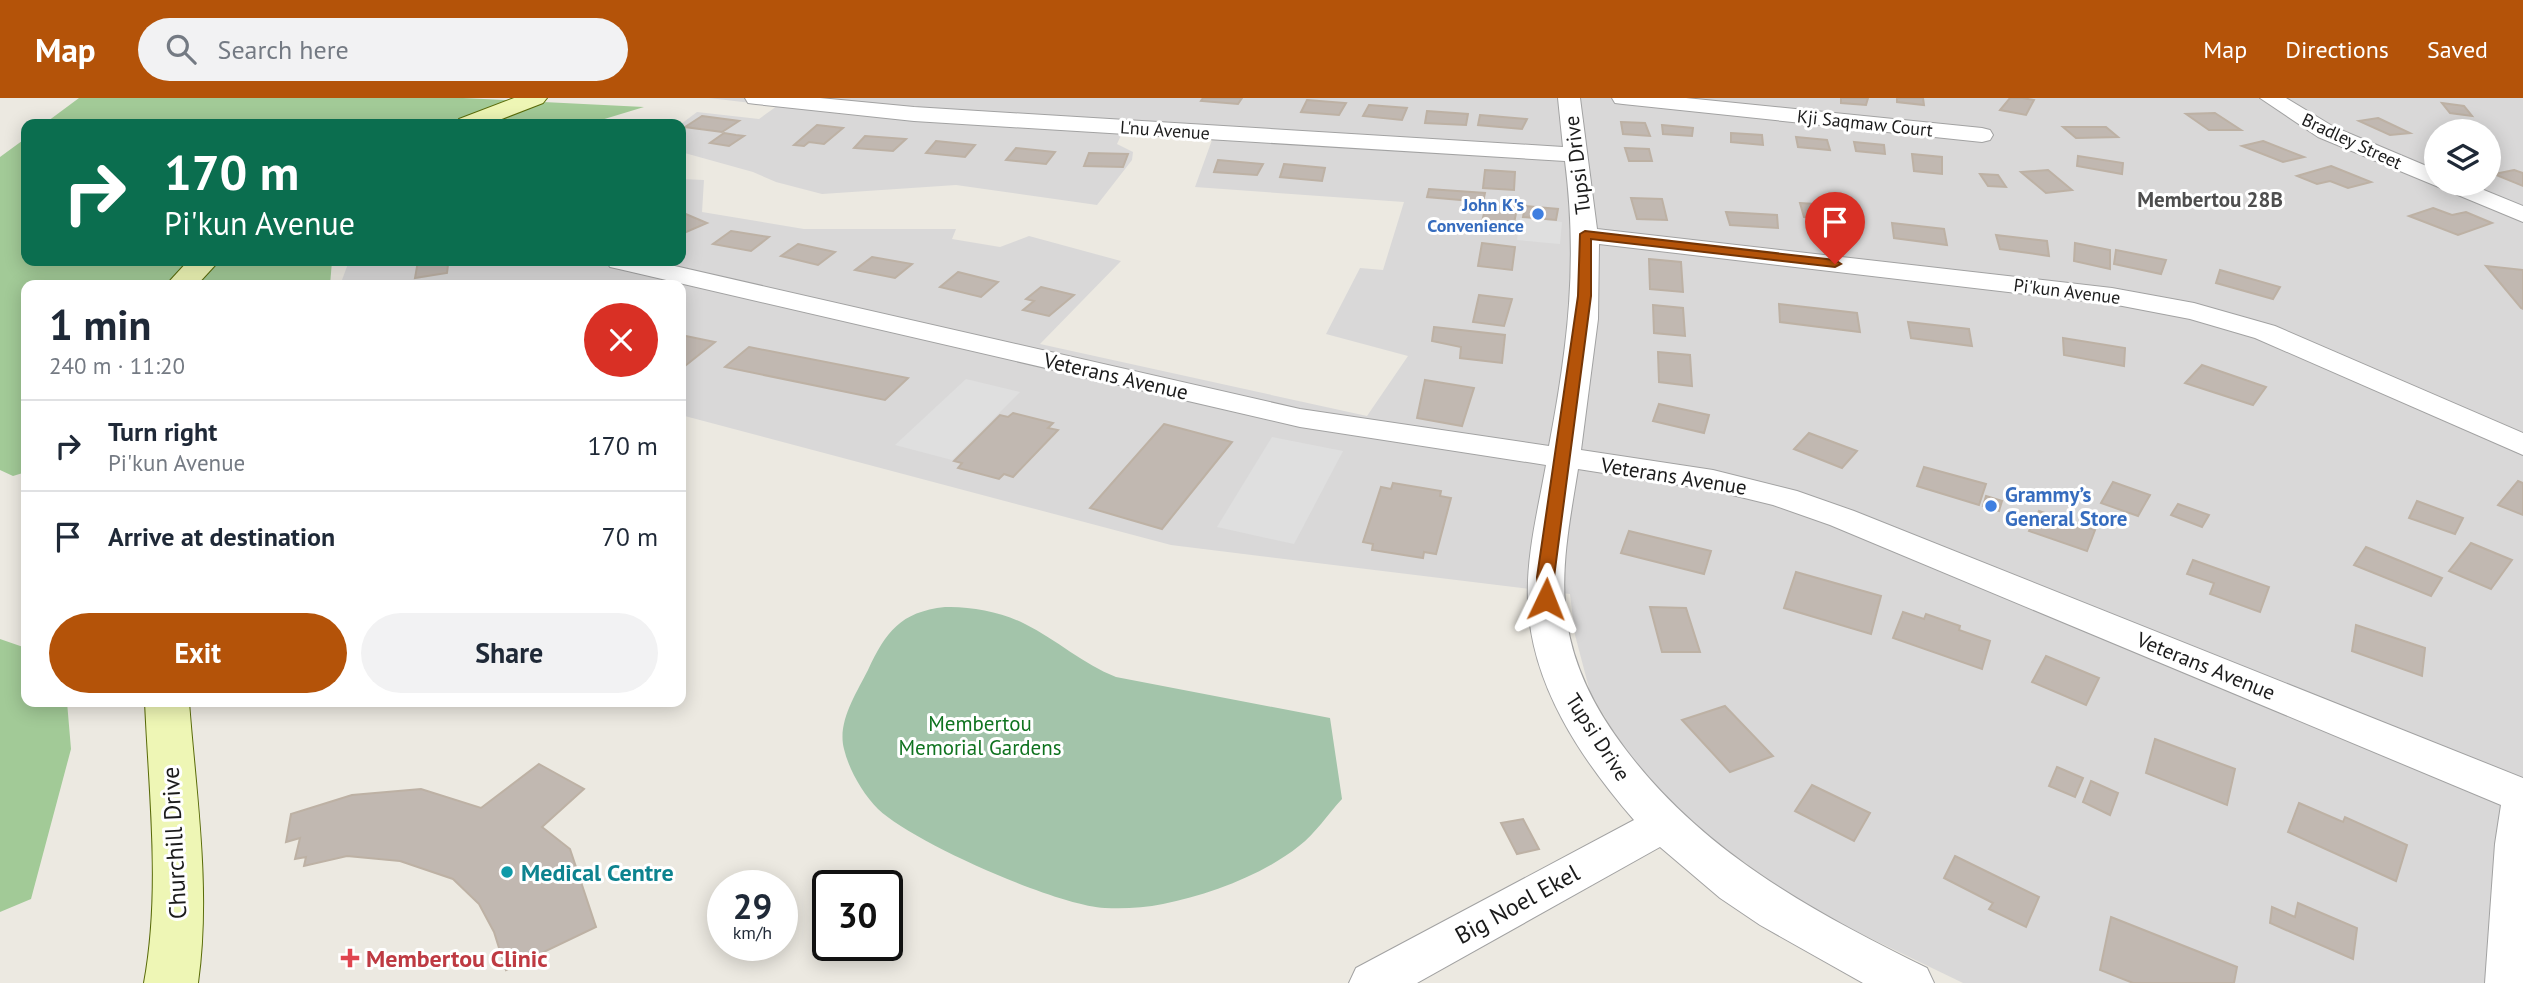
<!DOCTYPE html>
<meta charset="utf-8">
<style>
body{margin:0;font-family:"PT Sans",sans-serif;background:#f2f2f3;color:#1f2937;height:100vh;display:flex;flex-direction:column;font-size:26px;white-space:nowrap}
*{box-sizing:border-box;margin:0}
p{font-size:23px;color:#747a83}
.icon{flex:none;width:38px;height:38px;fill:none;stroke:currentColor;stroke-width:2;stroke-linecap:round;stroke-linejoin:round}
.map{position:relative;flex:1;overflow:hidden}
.sheet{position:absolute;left:21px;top:182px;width:665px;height:427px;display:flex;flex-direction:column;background:#fff;border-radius:14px;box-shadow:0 4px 18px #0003}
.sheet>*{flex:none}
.top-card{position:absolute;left:21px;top:21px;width:665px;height:147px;border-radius:14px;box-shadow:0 4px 18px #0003;background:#0b6e4f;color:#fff;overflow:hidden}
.tools{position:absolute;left:2424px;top:21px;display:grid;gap:14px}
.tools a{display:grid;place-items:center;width:77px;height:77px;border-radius:50%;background:#fff;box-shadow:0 4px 18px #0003;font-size:35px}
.speed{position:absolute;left:707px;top:772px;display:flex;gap:14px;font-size:35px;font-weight:700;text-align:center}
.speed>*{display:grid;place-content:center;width:91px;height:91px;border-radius:50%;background:#fff;box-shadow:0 4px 18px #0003;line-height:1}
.speed small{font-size:18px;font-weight:400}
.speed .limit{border:4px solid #111;border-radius:10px;background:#fff;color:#111}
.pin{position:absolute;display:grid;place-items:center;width:60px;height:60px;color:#fff;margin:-72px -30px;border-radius:50% 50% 50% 0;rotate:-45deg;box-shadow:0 0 7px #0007}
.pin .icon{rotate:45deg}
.me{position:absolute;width:77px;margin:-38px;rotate:2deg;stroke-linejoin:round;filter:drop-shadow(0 0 5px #0008)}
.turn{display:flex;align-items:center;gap:24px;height:147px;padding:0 28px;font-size:32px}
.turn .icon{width:91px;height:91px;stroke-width:2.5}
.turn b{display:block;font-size:49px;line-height:60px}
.round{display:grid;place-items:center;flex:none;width:74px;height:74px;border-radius:37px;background:#f2f2f3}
.summary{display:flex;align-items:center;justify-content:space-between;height:119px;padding:0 28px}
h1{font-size:42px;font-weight:600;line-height:52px}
.cta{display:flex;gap:14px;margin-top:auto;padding:14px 28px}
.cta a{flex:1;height:80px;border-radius:42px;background:#b45309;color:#fff;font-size:28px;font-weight:600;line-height:80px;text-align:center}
.cta a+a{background:#f2f2f3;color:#1f2937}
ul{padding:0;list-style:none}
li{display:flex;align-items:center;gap:21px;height:91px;padding:0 28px;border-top:2px solid #e0e1e3}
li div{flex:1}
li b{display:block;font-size:26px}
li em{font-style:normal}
header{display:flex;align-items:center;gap:42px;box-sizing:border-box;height:98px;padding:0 35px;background:#b45309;color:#fff}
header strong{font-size:33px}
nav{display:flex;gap:38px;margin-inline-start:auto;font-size:24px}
.search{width:490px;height:63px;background:#f2f2f3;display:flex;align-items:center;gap:18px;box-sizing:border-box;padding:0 24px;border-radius:38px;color:#747a83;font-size:26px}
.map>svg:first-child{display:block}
</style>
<header>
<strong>Map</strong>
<div class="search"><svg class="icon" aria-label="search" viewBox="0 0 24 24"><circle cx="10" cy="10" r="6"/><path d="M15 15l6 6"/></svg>Search here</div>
<nav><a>Map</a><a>Directions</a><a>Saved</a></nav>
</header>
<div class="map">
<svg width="2523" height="885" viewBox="0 0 2523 885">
<rect width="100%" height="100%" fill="#ece9e1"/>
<!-- residential -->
<path fill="#d9d8d8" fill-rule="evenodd" d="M709,0h1814v885h-560l-151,-73 -126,-89 -59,-67 -37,-62 -15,-57 -5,-41 -399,-49 -490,-130v-130h-336l-3,-5 7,-19h332v-82l23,1 -2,32 102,17h152l-4,10 48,8 29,-11 92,25 -81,83 327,72 41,-60 -82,-22 34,-66 23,2 21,-68 -209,-15 17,-47 -90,-7 -5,11 16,8 -1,8 -35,45 -141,-20 -134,9 -46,-12 -23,-10 -72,-20v-28l16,-12 62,7 18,-13zM2436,33h52v53h-52z"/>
<!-- forest -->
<g fill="#a2ca97">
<path d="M79,0h384l181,9 -56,17h-544z"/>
<path d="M26,40v123h306l-2,24h-304v187l-13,4 -13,-6v-313z"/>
<path d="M0,541l26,9v54h41l4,47 -40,150 -31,13z"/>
</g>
<!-- cemetery -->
<path fill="#a3c4aa" d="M945,509c25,-1 57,5 80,17 32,16 58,40 91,53l214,41 12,81c-14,15 -27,35 -43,47 -36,29 -91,49 -136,58 -19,4 -40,5 -58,4 -48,-2 -193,-66 -227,-99 -15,-15 -29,-39 -34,-60 -7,-27 12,-55 24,-79 18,-38 32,-58 77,-63z"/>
<!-- parking -->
<g fill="#dfdfdf">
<path d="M1520,120l42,4 -2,22 -43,-4z"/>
<path d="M966,281l54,13 -68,68 -57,-15z"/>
<path d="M1272,339l71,14 -49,93 -77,-17z"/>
</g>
<!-- building -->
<g fill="#c1b8b1" stroke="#bdb1a4" stroke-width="2">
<path d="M1203,0h39l-4,6 -37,-3z"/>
<path d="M1841,0h27l-2,7 -25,-2z"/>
<path d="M1897,0h26l1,7 -27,-3z"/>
<path d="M2010,0h12l12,2 -8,15 -26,-5z"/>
<path d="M1307,2l39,3 -7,12 -38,-3z"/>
<path d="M2442,5l22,3 8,10 -22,-3z"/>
<path d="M1369,7l38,3 -5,12 -39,-4z"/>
<path d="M1427,13l41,3 -2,11 -41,-2z"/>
<path d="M2215,15l26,17h-32l-23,-16z"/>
<path d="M1480,17l47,4 -5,10 -44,-4z"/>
<path d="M702,18l37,5 -17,11 -37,-5z"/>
<path d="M2378,20l32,15 -20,2 -31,-14z"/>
<path d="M1621,24l24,1 5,13 -27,-2z"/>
<path d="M817,27l26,3 -19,16 -15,-2 -5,4 -10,-1z"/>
<path d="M1662,27l31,3 -1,8 -29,-2z"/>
<path d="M2063,29h43l12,10 -42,1z"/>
<path d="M724,35l12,2 8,1 -15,10 -19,-3z"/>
<path d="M1731,35l31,2 1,10 -32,-3z"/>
<path d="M865,38l41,3 -13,12 -39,-3z"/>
<path d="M1796,39l31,3 3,10 -32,-3z"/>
<path d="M936,43l39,4 -10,12 -39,-4z"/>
<path d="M2263,43l41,16 -21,5 -41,-16z"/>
<path d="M1854,44l30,3 1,9 -29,-3z"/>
<path d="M1016,50l39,4 -9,12 -40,-4z"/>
<path d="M1625,50l24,1 3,12h-23z"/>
<path d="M1089,55l39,1 -5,13 -39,-1z"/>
<path d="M1912,56l30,3v17l-28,-3z"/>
<path d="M2078,58l45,7 -1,11 -45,-8z"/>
<path d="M1218,62l45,4 -6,11 -43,-3z"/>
<path d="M1284,66l41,4 -3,13 -42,-4z"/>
<path d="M2331,68l40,16 -23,6 -18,-7 -13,3 -20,-8z"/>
<path d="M1485,72l30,2 -1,18 -31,-2z"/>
<path d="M2048,72l24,20 -26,3 -25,-21z"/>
<path d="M2514,72l9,3v13l-29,-12z"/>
<path d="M1980,76l18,1 8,12 -18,-1z"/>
<path d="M1429,91l56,4 -2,9 -56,-5z"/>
<path d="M1631,100l31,1 5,21 -30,-1z"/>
<path d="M1800,105l46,3 5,14 -47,-3z"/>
<path d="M1486,107l31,3 -4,21 -32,-3z"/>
<path d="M1525,108l33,3 -2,11 -33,-3z"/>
<path d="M2433,110l19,7 14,-3 26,11 -34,12 -49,-19z"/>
<path d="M681,114l26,11 -23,10 -3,-1z"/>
<path d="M1726,114l51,3 1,13 -48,-3z"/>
<path d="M1892,125l52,6 3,16 -53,-7z"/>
<path d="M731,133l38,6 -18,14 -38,-7z"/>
<path d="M1996,137l51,6 2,15 -49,-7z"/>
<path d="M1482,145l33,4 -3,23 -34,-4z"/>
<path d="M2075,145l35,7v19l-36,-8z"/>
<path d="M798,146l37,8 -17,13 -37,-9z"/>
<path d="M2116,152l50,10 -5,14 -47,-10z"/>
<path d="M872,159l40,7 -17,14 -40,-8z"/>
<path d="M1649,161l32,3 2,30 -33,-3z"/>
<path d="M418,163h37v3l-7,1 -1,8 -32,5z"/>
<path d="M2486,168l37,4v39l-2,-1z"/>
<path d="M2220,172l60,17 -7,12 -57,-16z"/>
<path d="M958,174l40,10 -17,15 -41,-10z"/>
<path d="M1041,189l33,8 -25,21 -26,-6 11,-9 -8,-2z"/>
<path d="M1479,197l33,4 -8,27 -31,-4z"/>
<path d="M1779,206l78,9 3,19 -80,-10z"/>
<path d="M1653,207l30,3 2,28 -31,-3z"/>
<path d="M1908,224l61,7 3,17 -61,-8z"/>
<path d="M1434,229l71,8 -3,28 -42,-5 1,-11 -29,-6z"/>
<path d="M681,237l34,7 -30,24 -4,-1z"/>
<path d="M2063,240l62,10 -1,18 -60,-11z"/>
<path d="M749,249l159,31 -23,22 -160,-33z"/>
<path d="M1658,254l32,3 2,31 -33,-4z"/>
<path d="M2202,267l64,22 -13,18 -68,-22z"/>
<path d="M1425,282l49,8 -12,38 -45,-8z"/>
<path d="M1659,306l50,11 -5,18 -51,-12z"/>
<path d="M1013,315l40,10 -5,5 10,2 -45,47 -9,-3 -5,5 -41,-11 4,-5 -8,-2 46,-46 8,2z"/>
<path d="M1164,326l68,18 -70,87 -72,-21z"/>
<path d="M1809,335l48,18 -15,17 -48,-19z"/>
<path d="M1924,369l62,17 -7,21 -62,-19z"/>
<path d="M2518,383l5,2v32l-25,-10z"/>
<path d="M2113,384l37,13 -12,21 -37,-13z"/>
<path d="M1393,385l48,8 -1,5 11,2 -15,56 -12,-2 -1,6 -51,-8 1,-6 -10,-2 18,-55 10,2z"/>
<path d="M1986,398l16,5 -3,10 -16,-5z"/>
<path d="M2417,403l46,17 -8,16 -46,-16z"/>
<path d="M2178,406l31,11 -7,12 -31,-12z"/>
<path d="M2039,413l56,19 -8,21 -58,-20z"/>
<path d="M1629,433l82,20 -7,23 -83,-21z"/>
<path d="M2471,445l41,17 -21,29 -42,-18z"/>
<path d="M2366,449l76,31 -11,18 -77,-31z"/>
<path d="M2193,462l76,27 -9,25 -50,-18 4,-11 -27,-9z"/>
<path d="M1796,474l85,24 -10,38 -87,-26z"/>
<path d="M1650,509l36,1 14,44h-38z"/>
<path d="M1903,514l21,7 2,-5 34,12 -1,4 31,11 -8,28 -89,-31z"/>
<path d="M2356,527l69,23 -3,28 -70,-25z"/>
<path d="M2046,558l53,22 -13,27 -54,-23z"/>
<path d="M1725,608l48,50 -43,16 -48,-52z"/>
<path d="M2155,641l80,30 -8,36 -81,-32z"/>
<path d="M539,666l45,25 -42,38 28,22 26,78 -90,43 -12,-38 -15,-28 -26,-25 -53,-18 -53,-5 -43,10 2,-9 -11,2 5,-21 -14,4 5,-28 61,-19 69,-6 60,19z"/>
<path d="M2057,669l26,11 -8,19 -26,-11z"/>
<path d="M2091,683l27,12 -8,22 -27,-13z"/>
<path d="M1812,687l58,28 -16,28 -59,-30z"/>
<path d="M2299,705l44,19 2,-5 62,28 -11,36 -108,-49z"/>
<path d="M1523,721l16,30 -22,5 -16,-31z"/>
<path d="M1955,758l84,41 -13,30 -37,-18 4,-6 -49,-25z"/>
<path d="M2298,805l59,25 -4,31 -83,-36 2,-16 23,10z"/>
<path d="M2111,819l126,50 -3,16h-101l-33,-13z"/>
</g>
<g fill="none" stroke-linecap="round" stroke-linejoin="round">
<defs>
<g id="street">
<path d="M745,0h75l94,9 649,40 -5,-49h22l17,131 515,59 82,15 81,23 248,107v22l-268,-117 -65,-19 -78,-15 -513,-60 -1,75 -17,131 132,20 84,21 57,20 669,267v205h-38l10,-139 6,-39 -671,-280 -57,-20 -61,-15 -134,-21c-8,51 -19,102 -11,153 7,48 30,90 59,128 78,103 187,162 301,218l7,15h-71l-103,-58 -40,-27 -60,-51 -243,136h-68l7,-15 278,-148c-53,-61 -103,-135 -106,-218 -2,-46 10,-92 18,-137l-246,-38 -681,-158 -9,-2 -4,-6h47l647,148 249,37c19,-100 29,-183 16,-285l-651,-40 -158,-17 -8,-1z"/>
<path d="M1612,0h74l296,30 8,2 3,5 -3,5 -8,2 -359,-38 -8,-1z"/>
<path d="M2260,0h26l48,29 102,43v14h33l54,22v16l-205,-85z"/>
</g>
<g id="secondary">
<path d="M514,0h33l-4,5 -54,21h-33l3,-5z"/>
<path d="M188,163h31l-22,24h-31z"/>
<path d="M145,604h44c7,93 22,188 9,281h-54c17,-92 5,-188 1,-281z"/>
</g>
</defs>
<!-- street casing -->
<use href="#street" stroke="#a2a2a2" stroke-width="2"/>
<!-- secondary casing -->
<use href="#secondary" stroke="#596b09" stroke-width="2"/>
<!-- street -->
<use href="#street" fill="#fff" fill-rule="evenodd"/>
<!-- secondary -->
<use href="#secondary" fill="#eef6b5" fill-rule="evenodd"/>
</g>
<!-- route -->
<path fill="#b45309" stroke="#753606" stroke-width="2" d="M1585,133l250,29 6,4 -6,3 -244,-28v57l-37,281v22l-8,5 -8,-5 -1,-22 41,-281 2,-62z"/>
<!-- markers -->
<g fill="#3f7fe0" stroke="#fff" stroke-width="2.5">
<circle cx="1538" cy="116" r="7"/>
<circle cx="1991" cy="408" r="7"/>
</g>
<circle fill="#0f9aa8" stroke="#fff" stroke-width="2.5" cx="507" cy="774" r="7"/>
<path fill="#e0444e" stroke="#fff" stroke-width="2.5" d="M346.5 849.5h7v7h7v7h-7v7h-7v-7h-7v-7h7z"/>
<g text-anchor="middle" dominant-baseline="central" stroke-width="6" stroke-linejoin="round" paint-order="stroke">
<!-- far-street labels -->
<g font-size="18" fill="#1b1b1b" stroke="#fff">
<text transform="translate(1865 25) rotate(6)">Kji Saqmaw Court</text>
<text transform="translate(1165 32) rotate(4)">L'nu Avenue</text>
<text transform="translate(2352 43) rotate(25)">Bradley Street</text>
<text transform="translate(2067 193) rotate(7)">Pi'kun Avenue</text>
</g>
<!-- far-shop labels -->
<g font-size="18" font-weight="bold" fill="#366cbe" stroke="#fff" text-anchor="end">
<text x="1524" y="106">John K's<tspan x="1524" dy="21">Convenience</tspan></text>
</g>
<!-- street labels -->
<g font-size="21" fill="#1b1b1b" stroke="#fff">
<text transform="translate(1577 67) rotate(-97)">Tupsi Drive</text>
<text transform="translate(1116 278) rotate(13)">Veterans Avenue</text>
<text transform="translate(1674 378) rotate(9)">Veterans Avenue</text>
<text transform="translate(2206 568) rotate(22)">Veterans Avenue</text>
<text transform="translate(1598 639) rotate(57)">Tupsi Drive</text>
</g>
<!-- far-quarter labels -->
<g font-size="21" font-weight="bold" fill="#4e4e4e" stroke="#fff">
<text x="2210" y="101">Membertou 28B</text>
</g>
<!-- shop labels -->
<g font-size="21" font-weight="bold" fill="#366cbe" stroke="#fff" text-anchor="start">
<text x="2005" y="396">Grammy’s<tspan x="2005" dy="24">General Store</tspan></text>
</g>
<!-- park labels -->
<g font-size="21" fill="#0f731f" stroke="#fff">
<text x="980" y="625">Membertou<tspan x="980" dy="24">Memorial Gardens</tspan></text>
</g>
<!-- near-street labels -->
<g font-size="24" fill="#1b1b1b" stroke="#fff">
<text transform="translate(174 745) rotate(-93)">Churchill Drive</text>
<text transform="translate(1517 806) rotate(-29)">Big Noel Ekel</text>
</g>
<!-- near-culture labels -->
<g font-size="24" font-weight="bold" fill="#0d838f" stroke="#fff" text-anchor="start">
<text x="521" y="774">Medical Centre</text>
</g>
<!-- near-health labels -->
<g font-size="24" font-weight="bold" fill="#be3a42" stroke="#fff" text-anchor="start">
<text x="366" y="860">Membertou Clinic</text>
</g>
</g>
</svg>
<div class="tools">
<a><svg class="icon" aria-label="layers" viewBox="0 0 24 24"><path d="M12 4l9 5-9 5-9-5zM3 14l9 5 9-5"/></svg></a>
</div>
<div class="speed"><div>29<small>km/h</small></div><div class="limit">30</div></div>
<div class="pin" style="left:1835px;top:166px;background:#d93025"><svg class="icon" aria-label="arrive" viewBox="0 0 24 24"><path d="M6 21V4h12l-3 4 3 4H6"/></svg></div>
<svg class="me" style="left:1546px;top:501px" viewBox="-20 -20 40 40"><path d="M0-17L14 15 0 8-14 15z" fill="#b45309" stroke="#fff" stroke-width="4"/></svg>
<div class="top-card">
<div class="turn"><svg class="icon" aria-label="right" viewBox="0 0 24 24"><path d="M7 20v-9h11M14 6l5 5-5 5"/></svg><div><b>170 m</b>Pi'kun Avenue</div></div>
</div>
<section class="sheet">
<div class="summary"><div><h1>1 min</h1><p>240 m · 11:20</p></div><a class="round" style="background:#d93025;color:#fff"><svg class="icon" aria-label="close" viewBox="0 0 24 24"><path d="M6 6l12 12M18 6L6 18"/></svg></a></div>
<ul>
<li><svg class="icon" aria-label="right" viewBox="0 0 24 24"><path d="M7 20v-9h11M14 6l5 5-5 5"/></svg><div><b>Turn right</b><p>Pi'kun Avenue</p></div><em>170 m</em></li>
<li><svg class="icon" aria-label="arrive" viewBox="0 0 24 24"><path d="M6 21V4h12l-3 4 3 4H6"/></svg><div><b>Arrive at destination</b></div><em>70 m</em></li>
</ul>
<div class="cta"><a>Exit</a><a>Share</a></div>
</section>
</div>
